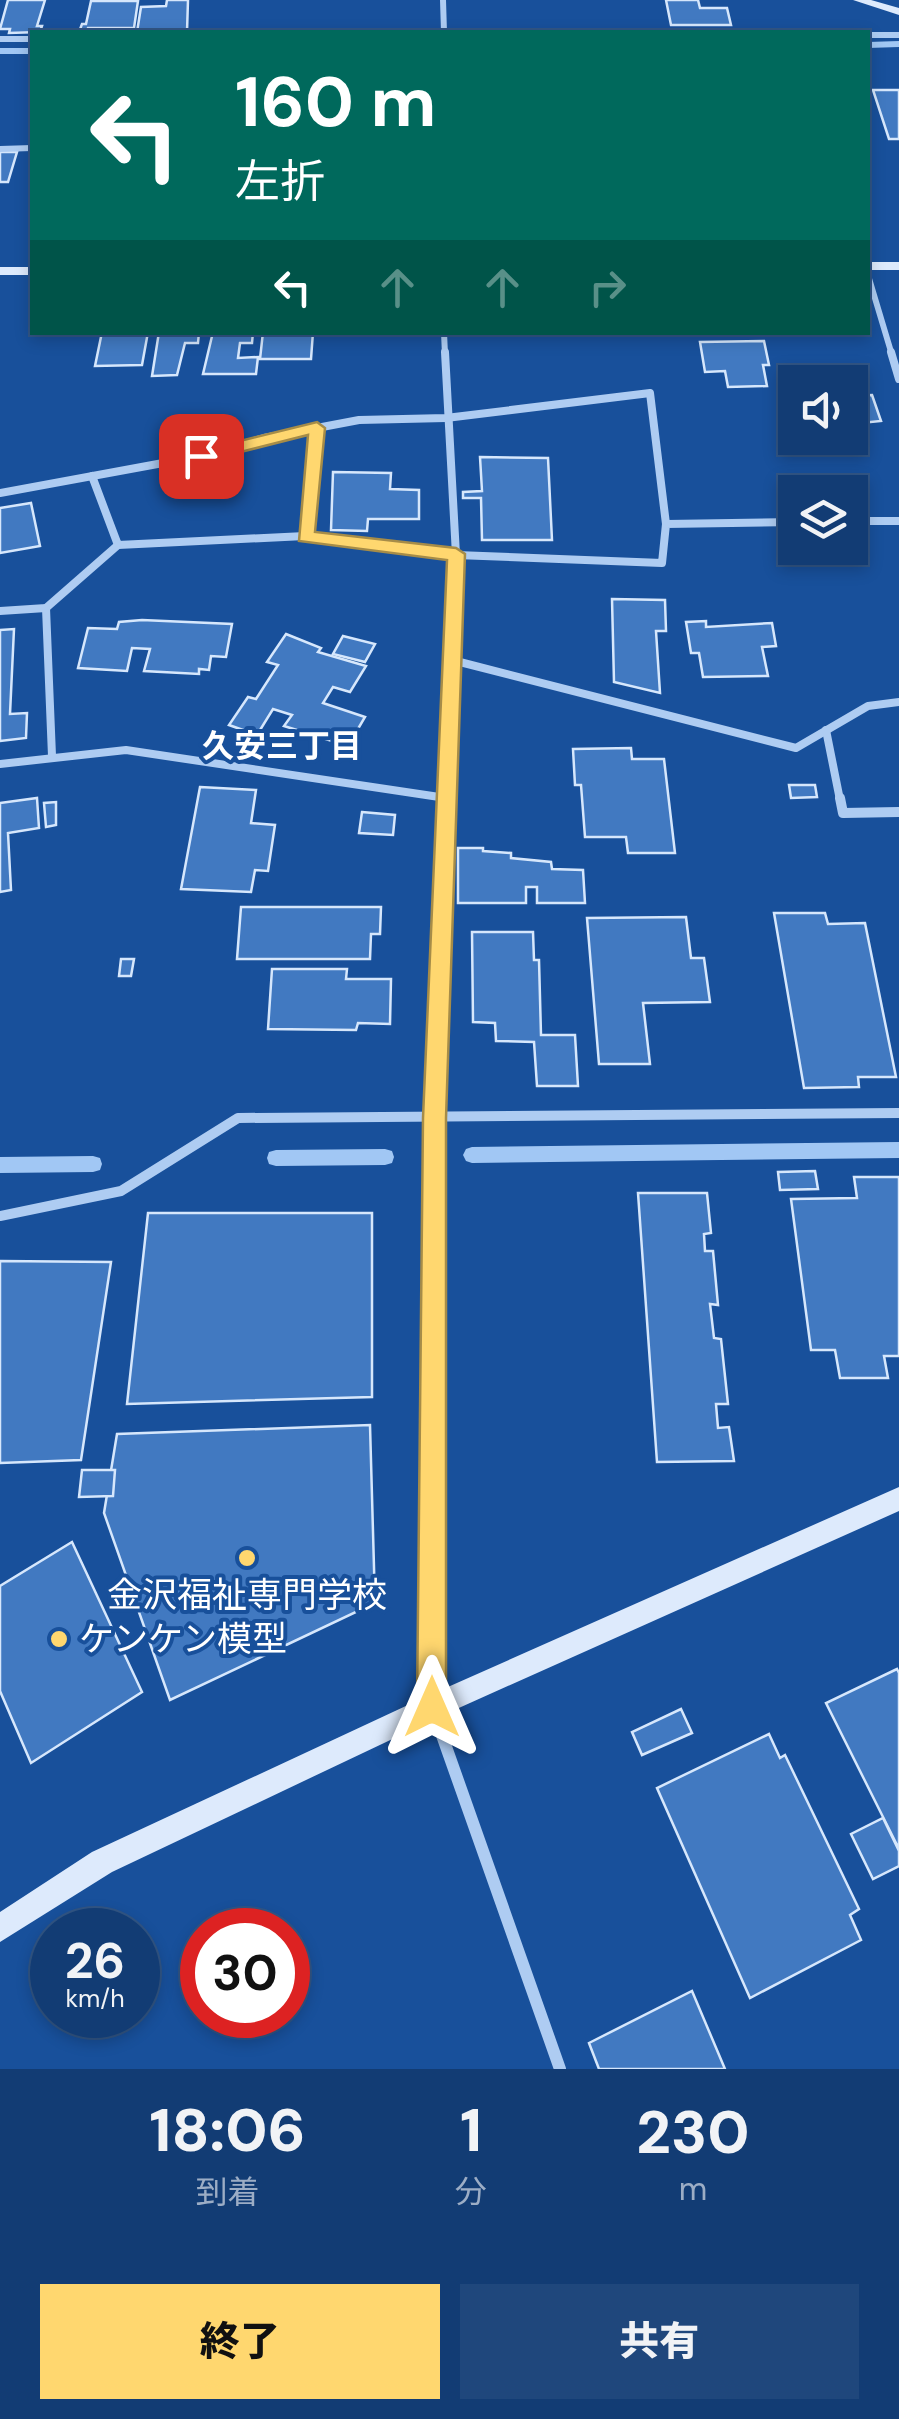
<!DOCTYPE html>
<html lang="ja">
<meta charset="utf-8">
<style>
body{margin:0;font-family:"DM Sans","Noto Sans JP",sans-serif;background:#1f477c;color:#f1f3f6;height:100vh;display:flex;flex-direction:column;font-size:38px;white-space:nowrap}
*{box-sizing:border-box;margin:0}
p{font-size:32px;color:#9cadc5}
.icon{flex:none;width:55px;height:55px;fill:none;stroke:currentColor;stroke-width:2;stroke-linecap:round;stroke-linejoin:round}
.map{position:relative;height:2069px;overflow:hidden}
.details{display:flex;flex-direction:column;background:#123c74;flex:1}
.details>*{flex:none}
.hud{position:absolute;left:30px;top:30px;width:840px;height:305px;border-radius:0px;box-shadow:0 5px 15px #0003,0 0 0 2px #315686;background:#00695c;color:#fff;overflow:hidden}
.buttons{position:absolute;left:778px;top:365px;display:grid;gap:20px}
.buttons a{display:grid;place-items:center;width:90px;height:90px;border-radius:0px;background:#123c74;box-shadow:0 5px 15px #0003,0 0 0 2px #315686;font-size:50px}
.speed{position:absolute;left:30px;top:1908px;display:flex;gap:20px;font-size:50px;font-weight:700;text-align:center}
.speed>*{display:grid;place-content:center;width:130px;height:130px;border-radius:50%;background:#123c74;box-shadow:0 5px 15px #0003,0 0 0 2px #315686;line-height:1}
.speed small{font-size:25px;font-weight:400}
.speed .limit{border:15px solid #d22;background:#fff;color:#111}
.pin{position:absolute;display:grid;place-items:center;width:85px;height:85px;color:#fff;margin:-42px;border-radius:20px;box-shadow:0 5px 15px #0006}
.me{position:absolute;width:110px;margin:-55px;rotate:0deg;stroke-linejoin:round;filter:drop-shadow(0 0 8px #0008)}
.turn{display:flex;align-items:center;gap:35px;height:210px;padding:0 40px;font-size:45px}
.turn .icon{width:130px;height:130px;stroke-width:2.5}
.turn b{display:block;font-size:70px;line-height:85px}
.lanes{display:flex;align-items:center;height:95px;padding:0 40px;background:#0003;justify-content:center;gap:50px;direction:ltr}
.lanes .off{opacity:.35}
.eta{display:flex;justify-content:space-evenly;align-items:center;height:170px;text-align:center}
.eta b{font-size:60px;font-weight:800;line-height:70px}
.action{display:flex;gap:20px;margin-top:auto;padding:20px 40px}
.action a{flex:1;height:115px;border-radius:0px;background:#ffd76f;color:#111;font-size:40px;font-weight:800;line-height:115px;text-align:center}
.action a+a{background:#1f477c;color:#f1f3f6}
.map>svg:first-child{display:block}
</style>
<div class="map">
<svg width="899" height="2069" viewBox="0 0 899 2069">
<rect width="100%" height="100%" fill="#18509b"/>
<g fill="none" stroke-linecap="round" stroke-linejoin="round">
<!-- stream -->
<g fill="#a1c7f4" fill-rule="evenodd">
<path d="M899,41v6l-31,1v-6z"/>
<rect x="0" y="48" width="32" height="6"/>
<path d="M899,1142v16l-427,5 -6,-2 -3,-6 3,-6 6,-2z"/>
<path d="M385,1149l7,2 2,6 -2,6 -7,2 -109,1 -7,-2 -2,-6 2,-6 7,-2z"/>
<path d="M93,1156l7,2 2,6 -2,6 -7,2 -93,1v-16z"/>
</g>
</g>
<!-- building -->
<g fill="#4179c1" stroke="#d6e7fc" stroke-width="2.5">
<path d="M8,0h37l-8,26h5l-2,6 -31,1 1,-4h-10z"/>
<path d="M167,0h21l-1,32h-50l4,-25 25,-1z"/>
<path d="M666,0h32l2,8h27l4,17h-60z"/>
<path d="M91,1h47l-4,27h-46l-2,4h-7l3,-8h4z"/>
<path d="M873,90h26v49h-10z"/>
<path d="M0,152h17l-9,30h-8z"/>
<path d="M102,332h46l-6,33 -47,1z"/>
<path d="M159,332h40l-1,11h-13l-8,32 -25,1z"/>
<path d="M213,332h40l-1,11h-12l-2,15 20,-1 -2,17h-53z"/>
<path d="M263,332h50l-2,27h-51z"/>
<path d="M764,341l5,24h-6l4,21 -39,1 -3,-16 -20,1 -5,-30z"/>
<path d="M872,395l9,26 -31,3v-28z"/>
<path d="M480,457l68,1 4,82h-70l-1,-42h-18v-6l19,-1z"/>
<path d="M333,472l58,1 -1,16 29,1v29h-51l-1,12 -36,-1z"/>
<path d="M31,503l9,43 -40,7v-45z"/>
<path d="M612,599l53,1 1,31h-10l4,62 -46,-11z"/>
<path d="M142,620l90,4 -6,33 -15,-1 -2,14 -10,-1v5l-55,-3 6,-22 -18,-1 -5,23 -49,-3 10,-40 29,1 2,-7z"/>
<path d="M706,621v6l66,-4 4,23 -14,1 6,29 -65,1 -4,-24h-8l-5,-31z"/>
<path d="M14,629l-4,85 17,-1 -1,25 -26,3v-111z"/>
<path d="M286,634l35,14 -3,4 48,14 -16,26 -17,-5 -10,16 42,14 -17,29 -64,-20 8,-11 -19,-6 -16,26 -28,-10 19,-28 8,2 22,-34 -11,-3z"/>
<path d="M343,636l32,8 -10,18 -32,-8z"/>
<path d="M631,748l1,11h32l11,94h-47l-2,-16h-41l-4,-52h-6l-2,-36z"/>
<path d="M789,785h26l2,12 -26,1z"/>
<path d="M200,787l56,3 -5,33 24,2 -7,46 -13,-1 -4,22 -70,-3z"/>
<path d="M37,798l2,30 -31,5 3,57 -11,2v-89z"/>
<path d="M56,802v23l-10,2 -2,-24z"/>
<path d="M362,812l33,3 -2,20 -34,-2z"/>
<path d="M458,848h25v3l28,2v5l40,4 1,7 31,1 2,33h-48v-16h-11v16h-68z"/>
<path d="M241,907h140l-1,27h-9l-1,25h-133z"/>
<path d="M774,913h51l3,11 37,-1 31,154h-38l1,10 -55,1z"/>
<path d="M686,917l5,41h13l6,44 -67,1 7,61h-51l-12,-146z"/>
<path d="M472,932h61l1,28h5l2,75h34l3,51h-41l-3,-44 -38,-1 -1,-18 -22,-1z"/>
<path d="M121,959h13l-3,17h-12z"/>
<path d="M272,969h75l-1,10h45l-1,45 -32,-1 -2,7 -88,-1z"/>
<path d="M815,1171l3,18 -38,1 -2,-18z"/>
<path d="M854,1177h45v179h-15l4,22h-48l-5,-28h-24l-20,-151 66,-1z"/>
<path d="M638,1193h69l4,40 -7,1 1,17h8l5,54 -8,-1 4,34 7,1 7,65h-12l2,24 11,-1 5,34 -77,1z"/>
<path d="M148,1213h224v184l-245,7z"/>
<path d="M0,1261l111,1 -30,198 -81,3z"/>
<path d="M370,1425l5,178 -205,97 -66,-187 13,-79z"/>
<path d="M82,1470h33l-2,26 -34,1z"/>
<path d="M72,1542l70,150 -111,71 -31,-72v-105z"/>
<path d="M897,1669l2,4v176l-73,-146z"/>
<path d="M681,1709l11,24 -50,22 -10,-23z"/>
<path d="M769,1734l11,24 5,-3 74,154 -9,6 11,25 -111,58 -93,-210z"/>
<path d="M883,1818l16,33v15l-26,13 -22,-45z"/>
<path d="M692,1991l33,78h-126l-10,-26z"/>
</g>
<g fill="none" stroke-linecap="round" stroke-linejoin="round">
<!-- street-far3 -->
<g stroke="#aeccf2" stroke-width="6">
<path d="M443,0l1,32"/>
<path d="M868,35h31"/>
<path d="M0,39h32"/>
<path d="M0,149l32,-1"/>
<path d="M868,275l24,80"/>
<path d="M444,332l1,23"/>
</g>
<!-- street-far2 -->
<g stroke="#aeccf2" stroke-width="8">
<path d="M445,352l11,203 -9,245"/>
<path d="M891,352l8,27"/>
<path d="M92,476l26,69 187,-9 151,19 206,8 4,-39 129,-2"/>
<path d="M0,493l201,-37 63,-18 95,-18 87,-2 204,-25 16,131"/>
<path d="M850,521h49"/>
<path d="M305,536l12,-108"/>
<path d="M46,608l6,148"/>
<path d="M0,611l46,-3 72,-63"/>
<path d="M452,660l344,88 72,-42 31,-4"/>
<path d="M826,730l14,70"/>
<path d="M0,764l126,-14 320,48"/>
</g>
<!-- street-far1 -->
<g stroke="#aeccf2" stroke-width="10">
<path d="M840,798l3,15 56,-1"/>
<path d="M0,1216l121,-25 117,-73 661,-5"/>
<path d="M434,1362l1,-244 12,-320"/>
</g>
<!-- street -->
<path stroke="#aeccf2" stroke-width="12" d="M434,1360l-2,347 128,362"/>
<!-- secondary -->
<g fill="#ddeafc" fill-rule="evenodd">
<path d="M853,0h18l28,8v7z"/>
<rect x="868" y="262" width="31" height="8"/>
<rect x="0" y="267" width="32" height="8"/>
<path d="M899,1487v24l-458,205 -329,156 -112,70v-30l92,-60 331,-154z"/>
</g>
</g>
<!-- route -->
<path fill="#ffd76f" stroke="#a68c48" stroke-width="2.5" d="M317,422l8,6 -10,104 141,16 9,6 -19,564v589l-4,10 -10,4 -11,-4 -4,-10 6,-589 24,-558 -148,-19 9,-106 -107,27 -8,-6 2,-4z"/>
<!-- markers -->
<g fill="#ffd76f" stroke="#18509b" stroke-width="4">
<circle cx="247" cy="1558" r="10"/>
<circle cx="59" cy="1639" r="10"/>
</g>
<g text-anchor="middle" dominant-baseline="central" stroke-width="8" stroke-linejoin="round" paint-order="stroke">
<!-- neighbourhood labels -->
<g font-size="32" font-weight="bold" fill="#fff" stroke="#18509b">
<text x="282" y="746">久安三丁目</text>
</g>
<!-- near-poi labels -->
<g font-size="35" fill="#fff" stroke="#18509b">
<text x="247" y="1595">金沢福祉専門学校</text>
<text x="79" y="1639" text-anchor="start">ケンケン模型</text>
</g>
</g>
</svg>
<div class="buttons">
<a><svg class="icon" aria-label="sound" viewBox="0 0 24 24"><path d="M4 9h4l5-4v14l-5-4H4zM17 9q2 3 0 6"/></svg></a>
<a><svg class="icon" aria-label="layers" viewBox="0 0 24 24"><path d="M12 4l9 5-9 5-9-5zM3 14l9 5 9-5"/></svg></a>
</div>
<div class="speed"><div>26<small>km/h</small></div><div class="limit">30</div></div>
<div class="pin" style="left:201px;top:456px;background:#d93025"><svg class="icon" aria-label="arrive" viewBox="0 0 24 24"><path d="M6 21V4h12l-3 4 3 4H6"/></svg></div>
<svg class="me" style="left:432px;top:1707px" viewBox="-20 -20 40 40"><path d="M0-17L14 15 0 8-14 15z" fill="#ffd76f" stroke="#fff" stroke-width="4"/></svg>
<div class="hud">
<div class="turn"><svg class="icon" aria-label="left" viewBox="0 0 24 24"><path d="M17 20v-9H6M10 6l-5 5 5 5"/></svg><div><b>160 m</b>左折</div></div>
<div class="lanes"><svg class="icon" aria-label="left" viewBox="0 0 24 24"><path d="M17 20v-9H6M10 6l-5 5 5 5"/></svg><svg class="icon off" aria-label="ahead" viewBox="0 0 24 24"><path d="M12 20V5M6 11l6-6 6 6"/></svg><svg class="icon off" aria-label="ahead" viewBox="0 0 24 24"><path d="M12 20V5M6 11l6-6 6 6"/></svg><svg class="icon off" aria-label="right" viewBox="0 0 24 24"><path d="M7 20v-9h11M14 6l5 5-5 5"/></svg></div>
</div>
</div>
<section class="details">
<div class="eta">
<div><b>18:06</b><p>到着</p></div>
<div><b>1</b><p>分</p></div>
<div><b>230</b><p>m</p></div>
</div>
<div class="action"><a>終了</a><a>共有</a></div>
</section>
